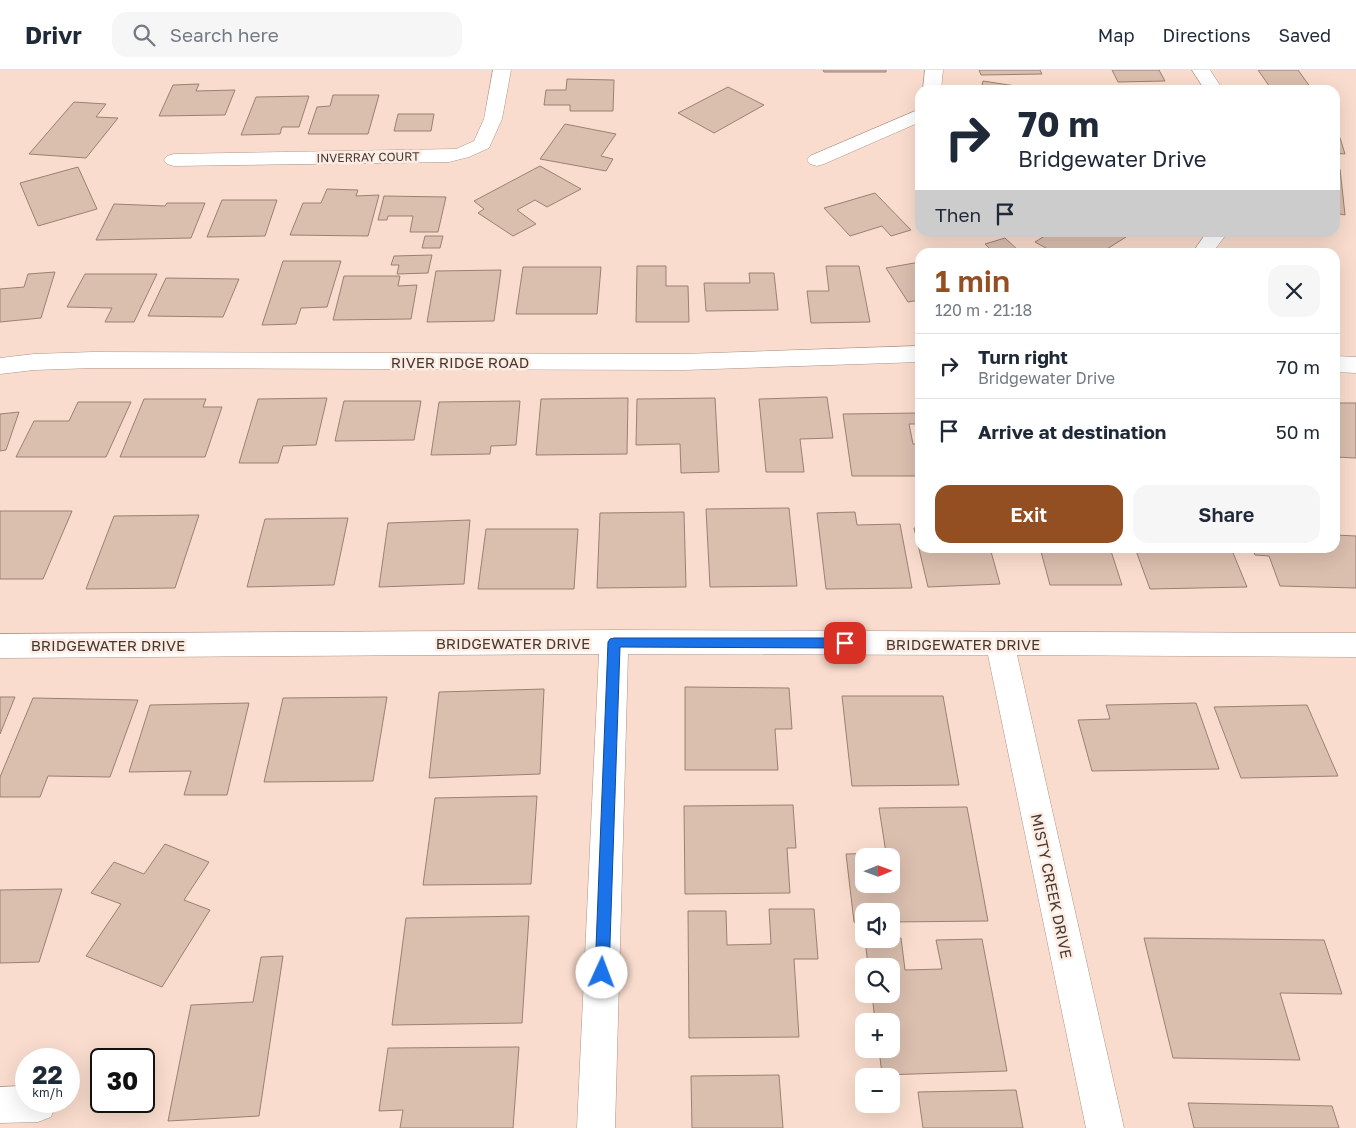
<!DOCTYPE html>
<meta charset="utf-8">
<style>
body{margin:0;font-family:"Golos Text",sans-serif;background:#f6f6f7;color:#1f2937;height:100vh;display:flex;flex-direction:column;font-size:19px;white-space:nowrap}
*{box-sizing:border-box;margin:0}
p{font-size:16px;color:#747a83}
.icon{flex:none;width:28px;height:28px;fill:none;stroke:currentColor;stroke-width:2;stroke-linecap:round;stroke-linejoin:round}
.map{position:relative;flex:1;overflow:hidden}
.details{position:absolute;left:915px;top:178px;width:425px;height:305px;display:flex;flex-direction:column;background:#fff;border-radius:15px;box-shadow:0 5px 20px #0002}
.details>*{flex:none}
.hud{position:absolute;left:915px;top:15px;width:425px;height:152px;border-radius:15px;box-shadow:0 5px 20px #0002;background:#fff;color:#1f2937;overflow:hidden}
.needle{width:32px;rotate:89deg}
.fabs{position:absolute;left:855px;top:778px;display:grid;gap:10px}
.fabs a{display:grid;place-items:center;width:45px;height:45px;border-radius:10px;background:#fff;box-shadow:0 5px 20px #0002;font-size:25px}
.speed{position:absolute;left:15px;top:978px;display:flex;gap:10px;font-size:25px;font-weight:700;text-align:center}
.speed>*{display:grid;place-content:center;width:65px;height:65px;border-radius:50%;background:#fff;box-shadow:0 5px 20px #0002;line-height:1}
.speed small{font-size:12px;font-weight:400}
.speed .limit{border:2px solid #111;border-radius:8px;background:#fff;color:#111}
.pin{position:absolute;display:grid;place-items:center;width:42px;height:42px;color:#fff;margin:-21px;border-radius:10px;box-shadow:0 2px 8px #0006}
.me{position:absolute;width:55px;margin:-28px;rotate:2deg;stroke-linejoin:round;filter:drop-shadow(0 0 4px #0008)}
.turn{display:flex;align-items:center;gap:18px;height:105px;padding:0 20px;font-size:22px}
.turn .icon{width:65px;height:65px;stroke-width:2.5}
.turn b{display:block;font-size:35px;line-height:42px}
.then{display:flex;align-items:center;height:48px;padding:0 20px;background:#0003;gap:10px;font-size:19px}
.round{display:grid;place-items:center;flex:none;width:52px;height:52px;border-radius:15px;background:#f6f6f7}
.summary{display:flex;align-items:center;justify-content:space-between;height:85px;padding:0 20px}
h1{font-size:30px;font-weight:600;line-height:38px;color:#934e22}
.action{display:flex;gap:10px;margin-top:auto;padding:10px 20px}
.action a{flex:1;height:58px;border-radius:15px;background:#934e22;color:#fff;font-size:20px;font-weight:600;line-height:58px;text-align:center}
.action a+a{background:#f6f6f7;color:#1f2937}
ul{padding:0;list-style:none}
li{display:flex;align-items:center;gap:15px;height:65px;padding:0 20px;border-top:1px solid #e0e1e3}
li div{flex:1}
li b{display:block;font-size:19px}
li em{font-style:normal}
header{display:flex;align-items:center;gap:30px;box-sizing:border-box;height:70px;padding:0 25px;background:#fff;border-bottom:1px solid #e0e1e3}
header strong{font-size:24px}
nav{display:flex;gap:28px;margin-inline-start:auto;font-size:18px}
.search{width:350px;height:45px;background:#f6f6f7;display:flex;align-items:center;gap:12px;box-sizing:border-box;padding:0 18px;border-radius:15px;color:#747a83;font-size:19px}
.map>svg:first-child{display:block}
</style>
<header>
<strong>Drivr</strong>
<div class="search"><svg class="icon" aria-label="search" viewBox="0 0 24 24"><circle cx="10" cy="10" r="6"/><path d="M15 15l6 6"/></svg>Search here</div>
<nav><a>Map</a><a>Directions</a><a>Saved</a></nav>
</header>
<div class="map">
<svg width="1356" height="1058" viewBox="0 0 1356 1058">
<rect width="100%" height="100%" fill="#f9dccd"/>
<!-- building -->
<g fill="#dabeae" stroke="#9b8172" fill-rule="evenodd">
<path d="M823,0h63v2h-62z"/>
<path d="M979,0h61l2,4 -61,1z"/>
<path d="M1112,0h47l6,11 -47,1z"/>
<path d="M1258,0h40l13,18 -39,2z"/>
<path d="M567,9l47,1 -1,31h-43v-6h-26l2,-15h20z"/>
<path d="M983,11l39,6 -1,3h-40z"/>
<path d="M199,14l-3,7 39,-1 -10,25 -66,1 14,-31z"/>
<path d="M728,17l36,18 -50,28 -36,-20z"/>
<path d="M333,25h46l-11,39h-60l9,-27 13,-1z"/>
<path d="M309,26l-10,31h-17l-2,7 -39,1 15,-38z"/>
<path d="M74,32l32,2 -10,13 22,1 -32,40 -57,-4z"/>
<path d="M398,44h36l-3,17h-37z"/>
<path d="M1335,52l10,32 -10,-1z"/>
<path d="M565,54l51,10 -15,22 12,3 -7,12 -66,-12z"/>
<path d="M540,96l41,23 -34,18 -12,-7 -18,10 19,14 -23,12 -35,-23 6,-4 -10,-8z"/>
<path d="M78,97l19,42 -59,17 -18,-43z"/>
<path d="M1335,99h5l5,46 -10,-2z"/>
<path d="M327,119l31,1 -2,6 23,-1 -11,41 -78,-1 13,-32h18z"/>
<path d="M875,123l36,37 -20,6 -9,-10 -32,10 -26,-28z"/>
<path d="M384,126l62,1 -8,35h-28l3,-16h-25l-1,4h-9z"/>
<path d="M222,130h55l-12,36 -58,1z"/>
<path d="M167,133h38l-14,35 -95,2 18,-36 51,2z"/>
<path d="M1051,162h67l8,5 -24,15h-49l-18,-10z"/>
<path d="M425,166h18l-3,12h-18z"/>
<path d="M1005,168l15,14h-27l-8,-8z"/>
<path d="M432,185l-4,18 -31,1 2,-9h-8l3,-9z"/>
<path d="M283,191h58l-14,46 -26,1 -5,16 -34,1z"/>
<path d="M920,192v38l-12,2 -22,-34z"/>
<path d="M637,196h29v20h22l1,36h-53z"/>
<path d="M826,196h33l11,56 -59,1 -4,-32h22z"/>
<path d="M523,197h78l-4,47h-81z"/>
<path d="M501,200l-7,51 -67,1 9,-51z"/>
<path d="M55,202l-14,46 -41,4v-33l24,-2 4,-13z"/>
<path d="M749,203h25l4,37 -72,1 -2,-28h46z"/>
<path d="M85,204h72l-23,48h-29l7,-14 -45,-1z"/>
<path d="M344,206h56l-2,10 19,-1 -6,34 -78,1z"/>
<path d="M166,208l73,1 -16,38 -75,-1z"/>
<path d="M827,327l6,41 -33,1 4,33h-38l-7,-73z"/>
<path d="M327,328l-11,47 -33,1 -5,17h-39l19,-64z"/>
<path d="M628,328l-1,56 -91,1 5,-56z"/>
<path d="M715,328l4,74 -38,1 -1,-29 -44,1 1,-46z"/>
<path d="M144,329h62l-3,8h19l-17,50h-85z"/>
<path d="M344,331h77l-7,39 -79,1z"/>
<path d="M520,331l-4,44 -25,1 -1,8 -59,1 8,-53z"/>
<path d="M78,332h53l-25,55h-90l18,-36h35z"/>
<path d="M1335,333h21v55l-21,-1z"/>
<path d="M19,342l-13,38 -6,1v-37z"/>
<path d="M920,343v11h-11l4,20h7v32h-68l-9,-62z"/>
<path d="M789,438l8,78 -87,1 -4,-78z"/>
<path d="M0,441h72l-29,68h-43z"/>
<path d="M684,442l2,75 -89,1 3,-75z"/>
<path d="M855,442l2,13 43,-1 12,64 -86,1 -9,-76z"/>
<path d="M199,445l-24,73 -89,1 28,-73z"/>
<path d="M348,448l-14,67 -87,2 18,-68z"/>
<path d="M470,450l-6,64 -85,3 9,-64z"/>
<path d="M914,458h6v20h70l10,36 -72,3z"/>
<path d="M486,459h92l-4,60h-96z"/>
<path d="M1335,465l21,1v52l-76,-2 -11,-30 -14,-1 -3,-7h83z"/>
<path d="M1040,478h70l12,37h-72z"/>
<path d="M1135,478h96l16,39 -97,2z"/>
<path d="M685,617l104,1 3,41h-17l3,41h-93z"/>
<path d="M544,619l-4,85 -111,4 10,-86z"/>
<path d="M842,626h101l16,89 -107,1z"/>
<path d="M0,627h15l-15,37z"/>
<path d="M387,627l-14,84 -109,1 19,-84z"/>
<path d="M33,628l105,2 -28,77 -62,-1 -8,21h-40v-20z"/>
<path d="M249,633l-22,92h-43l7,-24 -62,1 21,-67z"/>
<path d="M1196,633l23,66 -127,2 -14,-51 32,-1 -4,-14z"/>
<path d="M1307,635l31,71 -97,2 -27,-71z"/>
<path d="M537,726l-6,88 -108,1 12,-87z"/>
<path d="M793,735l3,43h-9l3,45 -105,1 -1,-88z"/>
<path d="M967,737l21,114 -97,1v-11h-27v11h-10l-8,-68 40,-1 -7,-45zM864,786h27v28h-27z"/>
<path d="M165,774l44,18 -25,38 26,10 -48,77 -76,-31 35,-52 -30,-11 23,-31 30,12z"/>
<path d="M62,819l-23,73 -39,1v-73z"/>
<path d="M769,839h45l4,50h-24l5,78 -110,1 -1,-127h38l1,34 44,-1z"/>
<path d="M529,846l-7,107 -130,2 14,-107z"/>
<path d="M901,868l4,32 37,-1 -6,-29 46,-1 25,132 -125,4 -3,-26h12v-28h-16l-3,-27h19v-28h-23l-3,-27z"/>
<path d="M1144,868l180,2 18,54 -62,-1 20,67 -127,-2z"/>
<path d="M283,886l-24,160 -91,5 23,-116 62,-3 8,-45z"/>
<path d="M519,977l-6,81h-113l3,-18 -24,1 9,-63z"/>
<path d="M779,1005l4,53h-91l-1,-52z"/>
<path d="M1016,1020l7,38h-100l-5,-36z"/>
<path d="M1188,1033l144,3 7,22h-145z"/>
</g>
<g fill="none" stroke-linecap="round" stroke-linejoin="round">
<defs>
<g id="street">
<path d="M493,0h18l-9,49 -13,29 -20,9 -20,5 -275,4 -7,-2 -3,-4 3,-4 7,-2 282,-5 18,-8 10,-22z"/>
<path d="M925,0h18l-2,20h-18z"/>
<path d="M1192,0h18l13,20h-18z"/>
<path d="M920,39v13l-96,42 -7,2 -7,-2 -3,-4 3,-4z"/>
<path d="M1207,162h21l-15,20h-20z"/>
<path d="M920,276v16l-236,8 -591,-2 -59,2 -34,4v-16l34,-4 59,-2 591,2z"/>
<path d="M1335,286l21,1v16l-21,-1z"/>
<path d="M614,560l742,3v24l-339,-2 107,473h-38l-98,-473 -360,-1 -13,474h-38l22,-474 -599,4v-24z"/>
<path d="M26,1016v15h29l1,3 -5,13 -13,5 -38,1v-36z"/>
</g>
</defs>
<!-- street casing -->
<use href="#street" stroke="#af9486" stroke-width="1"/>
<!-- street -->
<use href="#street" fill="#fff" fill-rule="evenodd"/>
</g>
<!-- route -->
<path fill="#1a73e8" stroke="#114b97" d="M614,568h231l5,2 1,3 -1,4 -5,1 -225,-1 -11,326 -2,5 -5,2 -5,-2 -2,-5 13,-331 2,-3z"/>
<g text-anchor="middle" dominant-baseline="central" stroke-width="5" stroke-linejoin="round" paint-order="stroke">
<!-- far-street labels -->
<g font-size="12" fill="#453a33" stroke="#feece3">
<text transform="translate(368 87) rotate(-1)">INVERRAY COURT</text>
</g>
<!-- street labels -->
<g font-size="15" fill="#453a33" stroke="#feece3">
<text x="460" y="292">RIVER RIDGE ROAD</text>
<text x="513" y="573">BRIDGEWATER DRIVE</text>
<text x="963" y="574">BRIDGEWATER DRIVE</text>
<text x="108" y="575">BRIDGEWATER DRIVE</text>
<text transform="translate(1052 816) rotate(78)">MISTY CREEK DRIVE</text>
</g>
</g>
</svg>
<div class="fabs">
<a><svg class="needle" viewBox="-14 -14 28 28"><path d="M0-13l5 13h-10z" fill="#e53935"/><path d="M0 13l5-13h-10z" fill="#747a83"/></svg></a>
<a><svg class="icon" aria-label="sound" viewBox="0 0 24 24"><path d="M4 9h4l5-4v14l-5-4H4zM17 9q2 3 0 6"/></svg></a>
<a><svg class="icon" aria-label="search" viewBox="0 0 24 24"><circle cx="10" cy="10" r="6"/><path d="M15 15l6 6"/></svg></a>
<a>+</a>
<a>−</a>
</div>
<div class="speed"><div>22<small>km/h</small></div><div class="limit">30</div></div>
<div class="pin" style="left:845px;top:573px;background:#d93025"><svg class="icon" aria-label="arrive" viewBox="0 0 24 24"><path d="M6 21V4h12l-3 4 3 4H6"/></svg></div>
<svg class="me" style="left:602px;top:903px" viewBox="-20 -20 40 40"><circle r="19" fill="#fff"/><path d="M0-13L10 11 0 6-10 11z" fill="#1a73e8"/></svg>
<div class="hud">
<div class="turn"><svg class="icon" aria-label="right" viewBox="0 0 24 24"><path d="M7 20v-9h11M14 6l5 5-5 5"/></svg><div><b>70 m</b>Bridgewater Drive</div></div>
<div class="then">Then<svg class="icon" aria-label="arrive" viewBox="0 0 24 24"><path d="M6 21V4h12l-3 4 3 4H6"/></svg></div>
</div>
<section class="details">
<div class="summary"><div><h1>1 min</h1><p>120 m · 21:18</p></div><a class="round"><svg class="icon" aria-label="close" viewBox="0 0 24 24"><path d="M6 6l12 12M18 6L6 18"/></svg></a></div>
<ul>
<li><svg class="icon" aria-label="right" viewBox="0 0 24 24"><path d="M7 20v-9h11M14 6l5 5-5 5"/></svg><div><b>Turn right</b><p>Bridgewater Drive</p></div><em>70 m</em></li>
<li><svg class="icon" aria-label="arrive" viewBox="0 0 24 24"><path d="M6 21V4h12l-3 4 3 4H6"/></svg><div><b>Arrive at destination</b></div><em>50 m</em></li>
</ul>
<div class="action"><a>Exit</a><a>Share</a></div>
</section>
</div>
